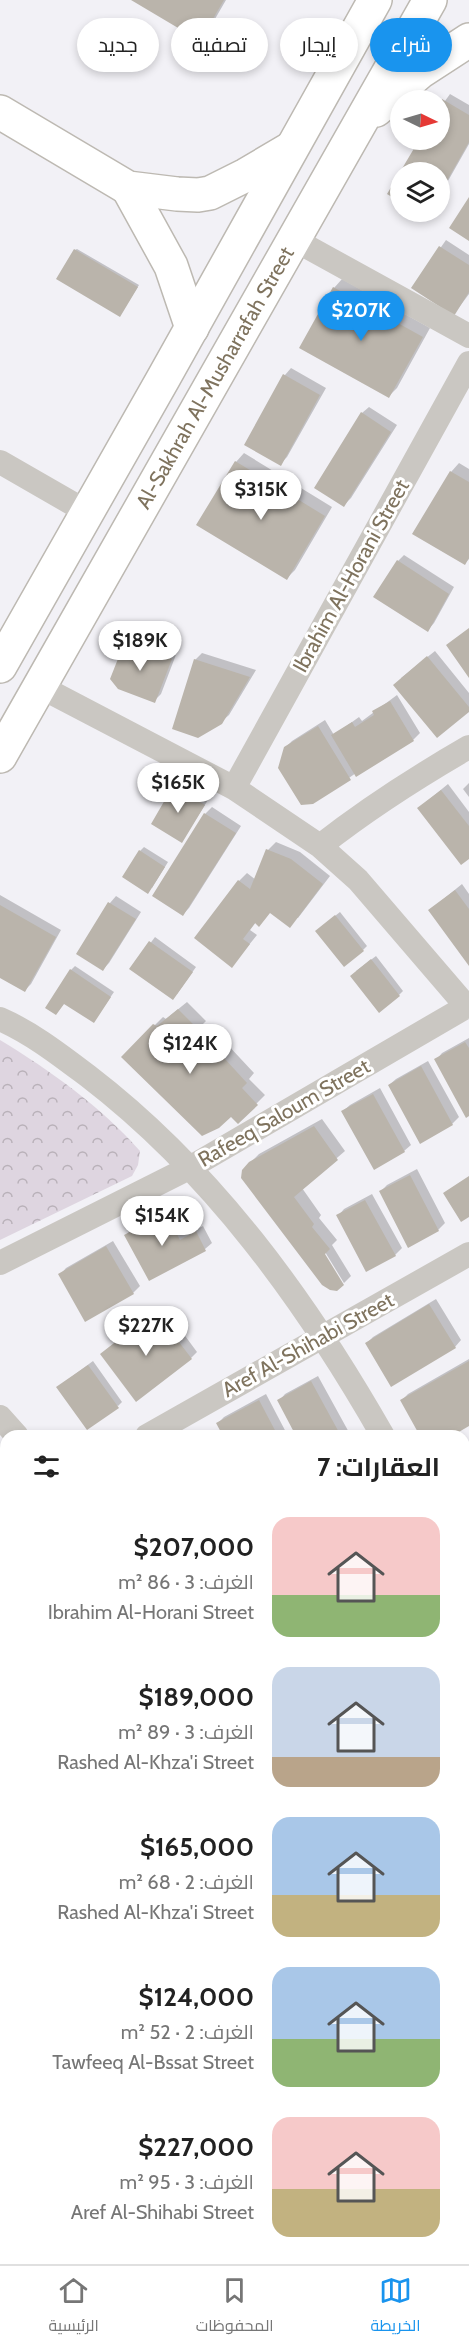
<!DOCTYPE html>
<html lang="ar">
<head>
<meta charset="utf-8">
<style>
  :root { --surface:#fff; --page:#f2f2f2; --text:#222; --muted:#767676; --line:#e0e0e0; --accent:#1994ee }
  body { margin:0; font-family:Cabin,Cairo,sans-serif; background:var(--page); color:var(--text); direction:rtl; height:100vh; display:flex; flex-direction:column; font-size:22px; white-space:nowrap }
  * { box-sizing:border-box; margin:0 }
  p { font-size:20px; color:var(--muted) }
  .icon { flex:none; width:33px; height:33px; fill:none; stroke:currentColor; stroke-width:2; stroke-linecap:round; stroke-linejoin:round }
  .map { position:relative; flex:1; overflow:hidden; direction:ltr }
  .side { position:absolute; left:0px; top:1430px; width:470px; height:836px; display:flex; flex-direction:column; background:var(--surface); border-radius:18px 18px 0 0; box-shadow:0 3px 9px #0003; direction:rtl }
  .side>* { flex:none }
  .top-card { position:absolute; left:18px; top:18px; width:434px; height:54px; direction:rtl; display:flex; gap:12px }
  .needle { width:39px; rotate:95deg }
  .buttons { position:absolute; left:390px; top:90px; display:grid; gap:12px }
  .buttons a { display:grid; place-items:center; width:60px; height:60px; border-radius:50%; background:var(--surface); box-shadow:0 3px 9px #0003; font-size:30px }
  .price { position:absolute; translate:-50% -51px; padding:0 14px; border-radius:21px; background:#fff; color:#222; font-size:20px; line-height:39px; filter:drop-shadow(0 2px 3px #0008) }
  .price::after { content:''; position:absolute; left:50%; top:36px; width:18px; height:14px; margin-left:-9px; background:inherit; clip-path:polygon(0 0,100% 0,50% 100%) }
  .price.active { background:var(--accent); color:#fff }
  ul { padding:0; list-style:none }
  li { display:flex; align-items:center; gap:18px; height:150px; padding:0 30px }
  li span { display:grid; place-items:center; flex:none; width:168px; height:120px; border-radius:18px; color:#555 }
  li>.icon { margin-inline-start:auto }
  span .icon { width:72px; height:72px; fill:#fffc; stroke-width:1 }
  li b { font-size:26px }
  h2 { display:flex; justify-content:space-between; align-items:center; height:72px; padding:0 30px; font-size:26px }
  .pill { padding:0 21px; border-radius:27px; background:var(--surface); box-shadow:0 3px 9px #0003; font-size:21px; line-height:54px }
  .pill.active { background:var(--accent); color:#fff }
  .menu { display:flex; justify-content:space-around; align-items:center; height:84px; border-top:2px solid var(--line); background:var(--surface); font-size:16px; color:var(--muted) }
  .menu a { display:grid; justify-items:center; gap:3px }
  .menu .active { color:var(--accent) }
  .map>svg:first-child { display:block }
</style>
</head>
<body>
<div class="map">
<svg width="469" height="2264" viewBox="0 0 469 2264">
  <defs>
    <pattern id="park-crowns" width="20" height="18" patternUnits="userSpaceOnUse" patternTransform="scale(1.5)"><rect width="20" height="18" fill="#ded5e0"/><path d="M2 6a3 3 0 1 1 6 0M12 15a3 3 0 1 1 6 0" fill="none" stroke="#b9b1b9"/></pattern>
  </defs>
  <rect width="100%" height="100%" fill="#f2f1f6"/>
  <path fill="url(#park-crowns)" d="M0,1040C51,1071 100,1106 140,1151L138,1165L132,1176L0,1240Z"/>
  <path fill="#0003" d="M134,0H226L208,31L199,39Z
    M450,94L469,105V144L440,195V172H402L421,140H440V108Z
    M446,240L469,255V294L454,314L413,287Z
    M77,249L139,285L120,315L75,250Z
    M342,279L430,328L397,388L389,396L301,348L334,288Z
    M291,368L326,388L287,457L280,464L285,375Z
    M369,407L397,425L351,498L344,505L362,413Z
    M244,453L332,507L295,570L287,578L198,524L236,462Z
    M459,463L469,469V559L465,563L451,472Z
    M404,555L454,587L434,623L428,630L398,561Z
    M133,635L177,652L161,694L154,701L126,642Z
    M435,651L469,693V710L401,678Z
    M202,653L256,670L229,715L221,722L195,660Z
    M397,695L420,733L413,740L356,773L313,803L285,748L292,741L325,720L334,735L359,717L362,721Z
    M179,783L208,800L182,841L174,787Z
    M469,783V797L463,789Z
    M448,784L469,812V857L426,802Z
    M212,807L241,826L189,908L183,914L154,896L205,814Z
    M276,842L300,852L330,876L298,918L271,911L256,922L250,930L257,935L232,966L239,881L247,873L256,880L268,850Z
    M144,847L168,862L152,888L140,851Z
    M462,884L469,894V964L430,910Z
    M0,895L61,930L31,984L25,990L0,976Z
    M116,896L141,912L109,963L103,969L78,953L110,903Z
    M340,912L367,946L363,950L321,927Z
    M155,937L196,967L177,994L131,969Z
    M376,956L403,991L399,995L356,971Z
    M75,966L114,992L94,1021L65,1002L56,1014L71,970Z
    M187,1002L206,1021L198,1029L197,1035L203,1037L212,1028L254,1073L249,1079L265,1095L238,1122L231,1115L123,1057L163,1017L166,1019Z
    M469,1038V1114L436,1060L442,1053Z
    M428,1061L459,1117L452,1124L389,1085L396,1079Z
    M380,1088L411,1145L404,1151L343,1111L350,1105Z
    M322,1119L345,1151L302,1188L321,1215L319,1218L337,1240L332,1245L351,1276L344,1283L322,1247L319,1248L341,1283H343L336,1290L243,1170L259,1154Z
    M417,1169L445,1223L438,1230L381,1191L387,1185Z
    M372,1194L402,1248L395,1255L338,1216L344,1209Z
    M173,1207L187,1234L203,1226L212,1243L205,1249L126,1235L132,1229Z
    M113,1241L140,1286L133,1293L60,1275L66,1268Z
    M436,1299L461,1340L455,1347L366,1344L373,1337Z
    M163,1306L197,1352L191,1358L102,1354Z
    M469,1359V1424L402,1400L408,1394Z
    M93,1361L122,1402L118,1406L63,1383Z
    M318,1376L351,1436H298L279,1401L285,1394Z
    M266,1394L288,1436H225L218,1423L224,1417Z
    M200,1431L203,1436H192Z
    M6,1557V1572L0,1563Z
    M469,1831V1876L464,1877V1834Z
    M464,1891H469V1935L464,1936Z
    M469,1955V1993L464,1994V1956Z
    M0,1956L6,1966V2011L0,2015Z
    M464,2013L469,2014V2058L464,2056Z
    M464,2064L469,2066V2110L464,2108Z
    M3,2099L6,2105V2179L0,2183V2101Z
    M0,2259L11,2264H0Z
    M251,2259H276L289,2264H249Z
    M360,2259H412L415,2260L414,2264H361Z"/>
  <path fill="#bab4ab" d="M131,0H224L200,41Z
    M442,99L469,115V142L440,193V172H400V202L387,194L419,140H440V105Z
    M469,197V241L449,228Z
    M439,246L469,265V292L454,316L411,288Z
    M74,249L138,287L120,317L56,279Z
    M333,287L423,337L389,398L299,348Z
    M283,374L320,395L281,466L244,445Z
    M361,412L391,432L344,507L314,488Z
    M235,461L325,516L287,580L196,525Z
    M450,471L469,482V558L465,565L412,534Z
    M397,560L449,594L428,632L373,597Z
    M469,628V678L446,645Z
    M125,641L172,659L155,703L118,689L110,679Z
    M427,656L469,707V712L437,738L393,685Z
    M194,659L250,677L222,724L198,738L172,729Z
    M390,701L414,741L356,777L331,735L352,722L355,727L374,715L372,711Z
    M318,726L351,780L313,804L301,805L278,768L284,747Z
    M173,786L205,805L182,843L151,824Z
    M441,790L469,826V859L461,865L417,808Z
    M204,813L236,833L183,916L152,896Z
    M266,849L291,859L323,884L290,928L270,913L259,927L255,923L243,939L250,944L232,968L194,938L238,880L250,889Z
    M139,850L165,867L148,894L122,877Z
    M455,890L469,909V966L428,910Z
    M108,902L136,919L103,971L76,954Z
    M0,905L56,937L25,992L0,978Z
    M335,915L364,951L344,967L315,931Z
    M149,941L193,972L173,1000L129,969Z
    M371,959L400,996L379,1013L350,976Z
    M70,969L111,997L94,1023L64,1004L56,1015L45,1008Z
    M178,1009L199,1030L190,1038L189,1043L194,1044L203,1035L247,1083L242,1088L258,1105L238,1124L231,1117L219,1128L202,1136L121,1057L153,1024L157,1026Z
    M465,1042L469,1048V1116L466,1118L434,1059Z
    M421,1066L453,1125L420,1144L388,1085Z
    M373,1094L405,1152L374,1170L341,1111Z
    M314,1126L338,1160L294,1197L314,1224L312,1227L330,1249L325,1254L344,1285L337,1291L330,1290L322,1285L241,1178L242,1170L249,1162Z
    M410,1175L439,1231L408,1248L379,1191Z
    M469,1176V1217L461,1222L443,1193Z
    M365,1200L396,1256L366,1272L336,1215Z
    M166,1213L180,1240L196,1231L206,1251L149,1281L124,1235Z
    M106,1246L134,1294L85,1322L58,1274Z
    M429,1304L456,1348L391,1387L365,1343Z
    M155,1311L192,1359L136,1402L100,1354Z
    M469,1361V1426L452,1436H420L400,1400Z
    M88,1365L119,1408L87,1430L56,1387Z
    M311,1381L341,1436H296L277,1400Z
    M259,1400L278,1436H223L216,1423Z
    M6,1665V1711L0,1715V1669Z
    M469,1834V1877L464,1878V1836Z
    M6,1859V1926L0,1929V1863Z
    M469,1895V1937H464V1896Z
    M469,1959V1995L464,1996V1960Z
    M0,1973L6,1983V2013L0,2016Z
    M464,2020L469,2021V2060L464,2058Z
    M464,2073L469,2075V2112L464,2110Z
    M0,2112L6,2122V2181L0,2184Z
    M358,2259H391L403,2264H360Z"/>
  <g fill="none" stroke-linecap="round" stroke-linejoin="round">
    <defs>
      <g id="secondary">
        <path d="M376,110L420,72L469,40"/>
        <path d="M0,112L128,188L177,194L198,195L210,193L246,175L290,149"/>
        <path d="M128,188L171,266L192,328"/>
        <path d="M0,666L163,379L375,0"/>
        <path id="s1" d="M0,756L430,0"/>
        <path d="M464,1549L469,1546"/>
        <path d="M0,1816L6,1813"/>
      </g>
    </defs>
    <use href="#secondary" stroke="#bdb9b2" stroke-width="36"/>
    <path stroke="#cac7c2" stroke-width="24" d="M293,239L469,336
      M0,462L87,512
      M39,686L234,788L320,846L358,880L467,1007
      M234,788L469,363
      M320,846C367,809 417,777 469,747
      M0,1019C32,1033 60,1055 88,1076C212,1171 306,1301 383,1436
      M0,1263L191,1167L469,1005
      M0,1417L17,1436
      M147,1436L469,1254
      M0,1517L6,1514
      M464,1794L469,1791
      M0,2065L6,2061
      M464,2148L469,2150
      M0,2222L6,2227
      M464,2240L469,2225
      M73,2259L84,2264
      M210,2264L213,2259
      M454,2264L456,2259"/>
    <use href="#secondary" stroke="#fff" stroke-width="33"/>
  </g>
  <g text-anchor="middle" stroke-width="6" stroke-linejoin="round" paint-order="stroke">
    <g font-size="21" fill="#7f735e" stroke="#fff">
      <text dy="7" stroke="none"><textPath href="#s1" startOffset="435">Al-Sakhrah Al-Musharrafah Street</textPath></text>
      <text transform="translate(351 576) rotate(-61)" y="7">Ibrahim Al-Horani Street</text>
      <text transform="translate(284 1113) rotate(-30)" y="7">Rafeeq Saloum Street</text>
      <text transform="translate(308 1345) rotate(-29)" y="7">Aref Al-Shihabi Street</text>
    </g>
  </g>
</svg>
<div class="buttons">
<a><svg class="needle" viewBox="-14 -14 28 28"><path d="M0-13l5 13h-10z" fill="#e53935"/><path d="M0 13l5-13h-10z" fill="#767676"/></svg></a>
<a><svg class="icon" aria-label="layers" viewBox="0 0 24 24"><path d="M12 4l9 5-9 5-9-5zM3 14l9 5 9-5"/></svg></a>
</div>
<b class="price active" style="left:361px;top:342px">$207K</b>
<b class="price" style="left:261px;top:521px">$315K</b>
<b class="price" style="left:140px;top:672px">$189K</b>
<b class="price" style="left:178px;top:814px">$165K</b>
<b class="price" style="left:190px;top:1075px">$124K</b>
<b class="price" style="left:162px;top:1247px">$154K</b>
<b class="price" style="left:146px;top:1357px">$227K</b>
<div class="top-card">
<a class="pill active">شراء</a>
<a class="pill">إيجار</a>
<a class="pill">تصفية</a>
<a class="pill">جديد</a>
</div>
<section class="side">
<h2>العقارات: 7<svg class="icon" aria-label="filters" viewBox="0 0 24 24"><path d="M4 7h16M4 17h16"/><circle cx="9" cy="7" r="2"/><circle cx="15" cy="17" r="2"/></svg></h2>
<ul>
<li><span style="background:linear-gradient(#f6c9c9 65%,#8fb573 0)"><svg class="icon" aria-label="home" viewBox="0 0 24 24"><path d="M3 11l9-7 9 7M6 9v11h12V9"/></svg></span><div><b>$207,000</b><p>الغرف: 3 · 86 m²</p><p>Ibrahim Al-Horani Street</p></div></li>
<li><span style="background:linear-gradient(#c9d6e8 75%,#b9a48a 0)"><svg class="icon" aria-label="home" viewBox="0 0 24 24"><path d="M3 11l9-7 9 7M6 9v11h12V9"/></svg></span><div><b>$189,000</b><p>الغرف: 3 · 89 m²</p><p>Rashed Al-Khza'i Street</p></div></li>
<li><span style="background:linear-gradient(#a9c7e8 65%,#c2b280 0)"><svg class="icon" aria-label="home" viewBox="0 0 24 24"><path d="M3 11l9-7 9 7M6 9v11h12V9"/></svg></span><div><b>$165,000</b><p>الغرف: 2 · 68 m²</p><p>Rashed Al-Khza'i Street</p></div></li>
<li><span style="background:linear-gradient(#a9c7e8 60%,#8fb573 0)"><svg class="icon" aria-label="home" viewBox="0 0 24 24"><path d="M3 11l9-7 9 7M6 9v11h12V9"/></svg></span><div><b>$124,000</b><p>الغرف: 2 · 52 m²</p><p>Tawfeeq Al-Bssat Street</p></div></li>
<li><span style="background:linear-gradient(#f6c9c9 60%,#c2b280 0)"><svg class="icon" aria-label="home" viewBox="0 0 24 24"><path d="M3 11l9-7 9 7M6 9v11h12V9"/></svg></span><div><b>$227,000</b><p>الغرف: 3 · 95 m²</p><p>Aref Al-Shihabi Street</p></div></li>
</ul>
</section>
</div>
<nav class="menu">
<a class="active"><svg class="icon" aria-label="map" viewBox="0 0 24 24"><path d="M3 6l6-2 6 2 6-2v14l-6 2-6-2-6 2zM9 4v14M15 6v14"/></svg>الخريطة</a>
<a><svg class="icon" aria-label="saved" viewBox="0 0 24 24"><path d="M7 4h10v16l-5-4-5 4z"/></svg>المحفوظات</a>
<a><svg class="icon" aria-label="home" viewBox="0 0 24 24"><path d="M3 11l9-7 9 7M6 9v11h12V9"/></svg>الرئيسية</a>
</nav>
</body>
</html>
